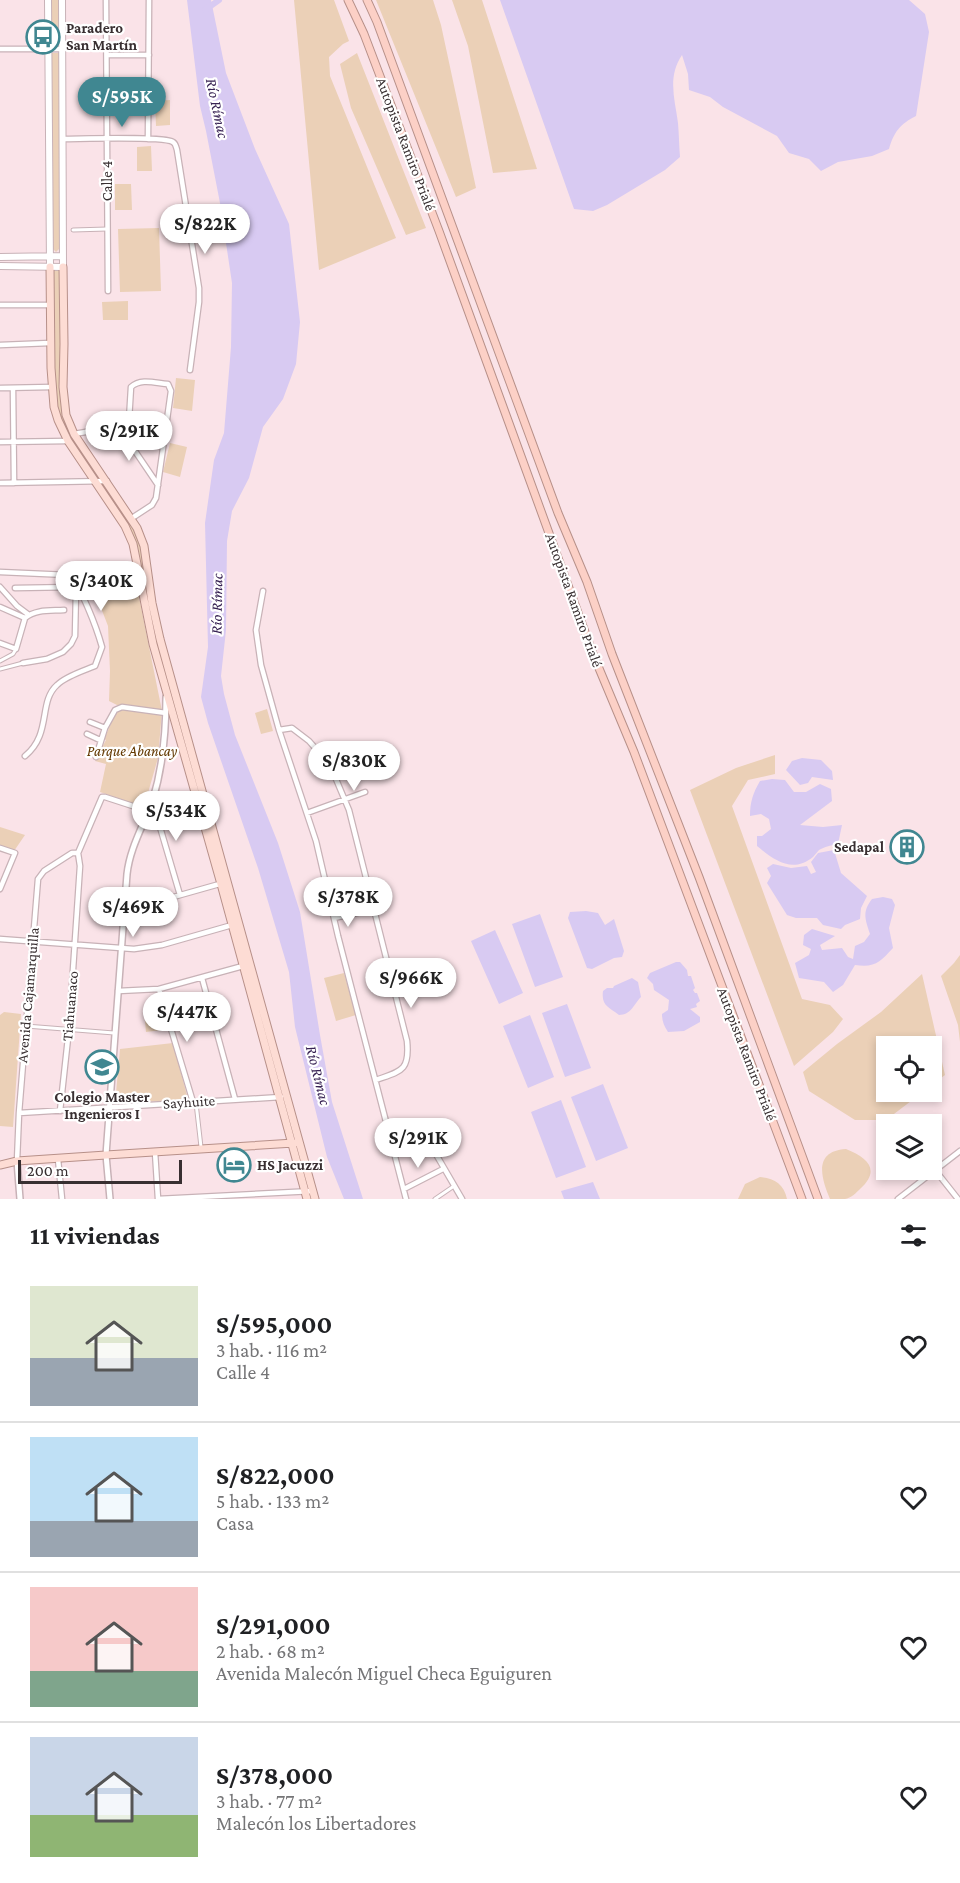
<!DOCTYPE html>
<html lang="es">
<head>
<meta charset="utf-8">
<style>
  :root { --surface:#fff; --page:#f6f6f6; --text:#202124; --muted:#757577; --line:#e0e0e0; --accent:#408791 }
  body { margin:0; font-family:"Crimson Pro",serif; background:var(--page); color:var(--text); height:100vh; display:flex; flex-direction:column; font-size:22px; white-space:nowrap }
  * { box-sizing:border-box; margin:0 }
  p { font-size:20px; color:var(--muted) }
  .icon { flex:none; width:33px; height:33px; fill:none; stroke:currentColor; stroke-width:2; stroke-linecap:round; stroke-linejoin:round }
  .map { position:relative; height:1199px; overflow:hidden }
  .panel { display:flex; flex-direction:column; background:var(--surface); flex:1 }
  .panel>* { flex:none }
  .buttons { position:absolute; left:876px; top:1036px; display:grid; gap:12px }
  .buttons a { display:grid; place-items:center; width:66px; height:66px; border-radius:0px; background:var(--surface); box-shadow:0 3px 9px #0003; font-size:30px }
  .scale { position:absolute; left:18px; bottom:15px; width:164px; box-sizing:border-box; padding-left:6px; border:3px solid #382f31; border-top:0; font-size:16px; line-height:21px; white-space:nowrap; color:#382f31; -webkit-text-stroke:4px #fff; paint-order:stroke }
  .price { position:absolute; translate:-50% -51px; padding:0 14px; border-radius:21px; background:#fff; color:#222; font-size:20px; line-height:39px; filter:drop-shadow(0 2px 3px #0008) }
  .price::after { content:''; position:absolute; left:50%; top:36px; width:18px; height:14px; margin-left:-9px; background:inherit; clip-path:polygon(0 0,100% 0,50% 100%) }
  .price.current { background:var(--accent); color:#fff }
  ul { padding:0; list-style:none }
  li { display:flex; align-items:center; gap:18px; height:150px; padding:0 30px }
  li+li { border-top:2px solid var(--line) }
  li span { display:grid; place-items:center; flex:none; width:168px; height:120px; border-radius:0px; color:#555 }
  li>.icon { margin-inline-start:auto }
  span .icon { width:72px; height:72px; fill:#fffc; stroke-width:1 }
  li b { font-size:26px }
  h2 { display:flex; justify-content:space-between; align-items:center; height:72px; padding:0 30px; font-size:26px }
  .map>svg:first-child { display:block }
</style>
</head>
<body>
<div class="map">
<svg width="960" height="1199" viewBox="0 0 960 1199">
  <rect width="100%" height="100%" fill="#fae3e8"/>
  <path fill="#ebd0b7" d="M50,0H59V45H51Z
    M294,0H334L349,41L343,44L329,57L330,76L396,238L319,270Z
    M376,0H433L441,25L476,188L456,197Z
    M452,0H482L537,169L493,173L468,46Z
    M51,53H59L61,247L56,252L52,248Z
    M357,53L426,228L406,235L351,108L340,64Z
    M170,100V125L156,126L155,101Z
    M151,146L152,171H137V147Z
    M115,184H131L132,210H115Z
    M159,228L161,291L120,292L118,229Z
    M55,269L60,270L61,404L65,419L100,475L96,478L73,445L58,412L54,392L52,271Z
    M128,301V320H103L102,302Z
    M176,378L195,380L192,411L173,408Z
    M170,443L187,447L180,477L163,472Z
    M109,487L130,519L140,540L162,655L160,660L138,556L104,489Z
    M84,564L138,592L162,711L158,758L144,807L100,792L106,764L95,761L106,740L104,739L119,706L109,701L110,671L108,626Z
    M267,709L273,731L261,734L255,713Z
    M775,755V774L748,780L732,806L802,999L830,1005L843,1019L833,1032L794,1066L690,790L736,768Z
    M0,827L25,835L14,851L0,847Z
    M960,955V1042L958,1025L941,976L954,963Z
    M344,973L356,1015L336,1021L324,978Z
    M922,974L945,1075L932,1085V1047H886V1092H923L886,1120H855L809,1091L803,1072L837,1044L881,1012Z
    M160,1008L162,1030L146,1032L144,1010Z
    M4,1012L21,1014L13,1127L0,1126V1015Z
    M173,1043L188,1099L115,1104L120,1049Z
    M846,1149C868,1158 881,1170 860,1189C856,1193 851,1198 845,1199C840,1199 835,1199 830,1199C821,1178 813,1151 846,1149Z
    M760,1177C774,1178 784,1184 787,1199H738L745,1184Z"/>
  <path fill="#d8caf2" d="M187,0H211L226,73L255,149L289,224L300,322L296,364L283,399L263,427L249,478L232,511L227,541L226,630L221,676L224,694L235,735L278,843L300,912L320,1035L332,1102L363,1199H344L327,1157L295,1027L289,972L258,868L208,723L201,697L208,647L205,523L214,460L224,433L231,347L232,283L220,203L206,131L200,106Z
    M500,0H909L925,14L929,32L916,116C900,124 894,132 889,149L872,156L838,162L821,171L809,159L789,153L777,136L723,107L710,97L689,90L688,74L682,55C667,77 675,100 678,123C679,134 679,146 680,157L665,170L607,205L593,211L574,209Z
    M802,758L821,760L832,771L833,780L812,777L808,783L800,785L786,770L792,761Z
    M772,779L785,780L794,792H806L820,784L831,789L832,801L800,825L823,827L842,825L838,844C832,845 824,847 819,850C817,852 815,855 813,857C792,874 774,860 757,846V836H762L771,829L769,819L761,814L750,816C750,802 753,793 760,781Z
    M834,850L841,873L867,896L861,908L860,919L845,925L841,929L823,925L817,918H796L787,915L767,883L771,876L767,868L773,864L791,868L807,866L811,874L816,872L811,862L818,853Z
    M883,897L892,899L895,905L889,928L893,948C880,962 875,968 855,965L843,985L833,992L824,982L799,978L795,963L809,955L811,949L803,945L804,935L812,929L835,936L820,945L822,950L842,948L848,957L853,959L855,946L864,942L870,934C865,919 862,912 872,899Z
    M586,911L598,913L605,925L614,919L624,951L622,957L614,958L592,969L587,968L568,918L570,912Z
    M540,914L563,977L535,987L512,924Z
    M495,930L523,993L499,1004L471,941Z
    M676,962H680L687,970L688,976H691L695,988L693,990L695,993H697L700,1001L696,1004L697,1007L690,1009L700,1017V1022L684,1031L668,1032C664,1026 662,1021 662,1014L668,1010L669,1000L654,990L653,984L647,978L650,973Z
    M632,978L638,982L641,997C634,1004 631,1015 619,1015C609,1007 601,1006 603,991L607,988H613L614,986Z
    M567,1004L591,1068L565,1077L542,1013Z
    M530,1015L554,1077L528,1088L503,1026Z
    M603,1084L628,1148L596,1161L571,1097Z
    M561,1100L586,1167L556,1178L531,1112Z
    M593,1182L600,1199H564L561,1191Z"/>
  <g fill="none" stroke-linecap="round" stroke-linejoin="round">
    <path stroke="#d8caf2" stroke-width="6" d="M205,10L219,0"/>
    <defs>
      <path id="pedestrian" d="M73,230L107,229
        M0,661L13,654L16,649
        M0,669L23,663
        M26,1026L114,1033
        M196,1103L201,1147
        M435,1199L454,1186"/>
      <path id="minor" d="M106,0L108,291
        M0,49H63
        M107,55H149
        M63,139C81,139 163,136 173,142C176,144 176,147 177,150L199,288V302L190,370
        M148,139L149,0
        M0,305H50
        M0,345L50,343
        M0,388L52,387
        M13,388L14,483
        M118,426L158,485
        M74,434L126,425L129,420L131,387C141,378 155,383 168,384L171,391L156,498L152,505L132,518
        M0,442L68,441
        M0,483L107,481
        M0,572L68,575C81,585 97,629 102,647L95,666C83,671 66,676 57,685C38,702 52,734 25,756
        M0,587L17,606L29,615
        M15,588L76,587
        M263,591L256,630L261,665L279,730L316,841L338,936L406,1199
        M0,607L25,618
        M0,643L16,649L25,618C36,609 51,611 64,610
        M23,663L47,659L63,652L71,644L75,636L76,590
        M90,722L105,728
        M279,730L292,728L309,741L324,758L333,772L349,810L407,1041C410,1071 401,1071 376,1080
        M87,734L100,740
        M96,757L105,728L115,710L122,707L166,713
        M152,800L180,895
        M307,813L365,792
        M0,848L15,853L0,889
        M125,907H138L223,883
        M334,918L374,909
        M0,939L134,949L162,945L232,925
        M202,978L235,1099
        M159,989L193,1102
        M118,991L159,989L243,966
        M60,1111L69,1029L80,866L78,853L102,797H105L148,811
        M19,1113L281,1097
        M388,1129L419,1125L462,1199
        M155,1152L158,1199L313,1191
        M58,1159L62,1199
        M17,1161L19,1113L38,879L44,871L72,853H78
        M935,1170L958,1199
        M404,1189L443,1169
        M898,1199L960,1151"/>
      <path id="tertiary" d="M17,1161L20,1199
        M110,1199L106,1155L127,874C130,847 144,825 153,799C163,766 166,732 166,697"/>
      <path id="secondary" d="M48,0L50,267
        M0,257L63,256
        M0,266L63,267L62,0"/>
      <path id="primary" d="M50,267L51,368L54,407L58,420L68,441L125,526L133,544L153,644L221,884L307,1199
        M63,267L64,344L63,387L66,415L74,434L137,528L144,546L152,603L160,639L315,1199
        M0,1165L17,1161L106,1155L294,1143"/>
      <path id="trunk" d="M348,0L364,34L439,231L593,654L634,752L802,1199
        M367,0L377,22L558,513L587,582L612,654L699,877L818,1199"/>
    </defs>
    <use href="#pedestrian" stroke="#c8b2b7" stroke-width="5"/>
    <use href="#minor" stroke="#c8b2b7" stroke-width="7"/>
    <use href="#tertiary" stroke="#c8b2b7" stroke-width="8"/>
    <use href="#secondary" stroke="#c8b2b7" stroke-width="8"/>
    <use href="#primary" stroke="#b79089" stroke-width="9"/>
    <use href="#trunk" stroke="#b79089" stroke-width="9"/>
    <use href="#pedestrian" stroke="#fff" stroke-width="3"/>
    <use href="#minor" stroke="#fff" stroke-width="4.5"/>
    <use href="#tertiary" stroke="#fff" stroke-width="5"/>
    <use href="#secondary" stroke="#fff" stroke-width="6"/>
    <use href="#primary" stroke="#fddcd4" stroke-width="7"/>
    <use href="#trunk" stroke="#fcd0c6" stroke-width="7"/>
  </g>
  <defs>
    <symbol id="bus-ring" viewBox="-11 -11 22 22"><circle r="9.5" fill="#fff" stroke="#408791" stroke-width="1.5"/><path d="M-5-6H5V4H4V6H2V4H-2V6H-4V4H-5ZM-3.5-4V0h7V-4ZM-3.5 1.2v1.5H-2V1.2ZM2 1.2v1.5H3.5V1.2Z" fill="#408791"/></symbol>
    <symbol id="building-ring" viewBox="-11 -11 22 22"><circle r="9.5" fill="#fff" stroke="#408791" stroke-width="1.5"/><path d="M-4-6H4V6H1V3H-1V6H-4ZM-2.5-4.3h1.7v1.8h-1.7ZM.8-4.3h1.7v1.8H.8ZM-2.5-1h1.7V.8h-1.7ZM.8-1h1.7V.8H.8Z" fill="#408791"/></symbol>
    <symbol id="school-ring" viewBox="-11 -11 22 22"><circle r="9.5" fill="#fff" stroke="#408791" stroke-width="1.5"/><path d="M0-5L7-2L0 1L-7-2ZM-4 1L0 2.5L4 1V4Q0 6-4 4Z" fill="#408791"/></symbol>
    <symbol id="hotel-ring" viewBox="-11 -11 22 22"><circle r="9.5" fill="#fff" stroke="#408791" stroke-width="1.5"/><path d="M-6-4.5h1.5V1H6V5H4.5V3h-9V5H-6ZM-4 0a1.8 1.8 0 1 1 3.6 0ZM.5 0V-2.5h3Q6-2.5 6 0Z" fill="#408791"/></symbol>
  </defs>
  <g fill-rule="evenodd">
    <use href="#bus-ring" x="24" y="18" width="38" height="38"/>
    <use href="#building-ring" x="888" y="828" width="38" height="38"/>
    <use href="#school-ring" x="83" y="1048" width="38" height="38"/>
    <use href="#hotel-ring" x="215" y="1146" width="38" height="38"/>
  </g>
  <g text-anchor="middle" stroke-width="4.5" stroke-linejoin="round" paint-order="stroke">
    <g font-size="15" font-weight="bold" fill="#382f31" stroke="#fff" text-anchor="start">
      <text x="66" y="33">Paradero<tspan x="66" dy="17">San Martín</tspan></text>
      <text x="884" y="852" text-anchor="end">Sedapal</text>
      <text x="102" y="1102" text-anchor="middle">Colegio Master<tspan x="102" dy="17">Ingenieros I</tspan></text>
      <text x="257" y="1170">HS Jacuzzi</text>
    </g>
    <g font-size="15" fill="#382f31" stroke="#fff">
      <text transform="translate(406 144) rotate(69)" y="5">Autopista Ramiro Prialé</text>
      <text transform="translate(107 181) rotate(-90)" y="5">Calle 4</text>
      <text transform="translate(574 600) rotate(70)" y="5">Autopista Ramiro Prialé</text>
      <text transform="translate(28 995) rotate(-85)" y="5">Avenida Cajamarquilla</text>
      <text transform="translate(70 1006) rotate(-85)" y="5">Tiahuanaco</text>
      <text transform="translate(747 1054) rotate(69)" y="5">Autopista Ramiro Prialé</text>
      <text transform="translate(189 1102) rotate(-4)" y="5">Sayhuite</text>
    </g>
    <g font-size="15" font-style="italic" fill="#623800" stroke="#fff">
      <text x="132" y="756">Parque Abancay</text>
    </g>
    <g font-size="16" font-style="italic" fill="#382354" stroke="#fff">
      <text transform="translate(218 108) rotate(78)" y="6">Río Rímac</text>
      <text transform="translate(216 604) rotate(-89)" y="6">Río Rímac</text>
      <text transform="translate(319 1075) rotate(76)" y="6">Río Rímac</text>
    </g>
  </g>
</svg>
<div class="buttons">
<a><svg class="icon" aria-label="locate" viewBox="0 0 24 24"><circle cx="12" cy="12" r="6"/><path d="M12 2v4M12 18v4M2 12h4M18 12h4"/></svg></a>
<a><svg class="icon" aria-label="layers" viewBox="0 0 24 24"><path d="M12 4l9 5-9 5-9-5zM3 14l9 5 9-5"/></svg></a>
</div>
<div class="scale">200 m</div>
<b class="price current" style="left:122px;top:128px">S/595K</b>
<b class="price" style="left:205px;top:255px">S/822K</b>
<b class="price" style="left:129px;top:462px">S/291K</b>
<b class="price" style="left:101px;top:612px">S/340K</b>
<b class="price" style="left:354px;top:792px">S/830K</b>
<b class="price" style="left:176px;top:842px">S/534K</b>
<b class="price" style="left:348px;top:928px">S/378K</b>
<b class="price" style="left:133px;top:938px">S/469K</b>
<b class="price" style="left:411px;top:1009px">S/966K</b>
<b class="price" style="left:187px;top:1043px">S/447K</b>
<b class="price" style="left:418px;top:1169px">S/291K</b>
</div>
<section class="panel">
<h2>11 viviendas<svg class="icon" aria-label="filters" viewBox="0 0 24 24"><path d="M4 7h16M4 17h16"/><circle cx="9" cy="7" r="2"/><circle cx="15" cy="17" r="2"/></svg></h2>
<ul>
<li><span style="background:linear-gradient(#dfe7d0 60%,#9aa5b1 0)"><svg class="icon" aria-label="home" viewBox="0 0 24 24"><path d="M3 11l9-7 9 7M6 9v11h12V9"/></svg></span><div><b>S/595,000</b><p>3 hab. · 116 m²</p><p>Calle 4</p></div><svg class="icon" aria-label="heart" viewBox="0 0 24 24"><path d="M12 20l-8-8c-3-5 5-10 8-4 3-6 11-1 8 4z"/></svg></li>
<li><span style="background:linear-gradient(#bfe0f5 70%,#9aa5b1 0)"><svg class="icon" aria-label="home" viewBox="0 0 24 24"><path d="M3 11l9-7 9 7M6 9v11h12V9"/></svg></span><div><b>S/822,000</b><p>5 hab. · 133 m²</p><p>Casa</p></div><svg class="icon" aria-label="heart" viewBox="0 0 24 24"><path d="M12 20l-8-8c-3-5 5-10 8-4 3-6 11-1 8 4z"/></svg></li>
<li><span style="background:linear-gradient(#f6c9c9 70%,#7fa58c 0)"><svg class="icon" aria-label="home" viewBox="0 0 24 24"><path d="M3 11l9-7 9 7M6 9v11h12V9"/></svg></span><div><b>S/291,000</b><p>2 hab. · 68 m²</p><p>Avenida Malecón Miguel Checa Eguiguren</p></div><svg class="icon" aria-label="heart" viewBox="0 0 24 24"><path d="M12 20l-8-8c-3-5 5-10 8-4 3-6 11-1 8 4z"/></svg></li>
<li><span style="background:linear-gradient(#c9d6e8 65%,#8fb573 0)"><svg class="icon" aria-label="home" viewBox="0 0 24 24"><path d="M3 11l9-7 9 7M6 9v11h12V9"/></svg></span><div><b>S/378,000</b><p>3 hab. · 77 m²</p><p>Malecón los Libertadores</p></div><svg class="icon" aria-label="heart" viewBox="0 0 24 24"><path d="M12 20l-8-8c-3-5 5-10 8-4 3-6 11-1 8 4z"/></svg></li>
</ul>
</section>
</body>
</html>
